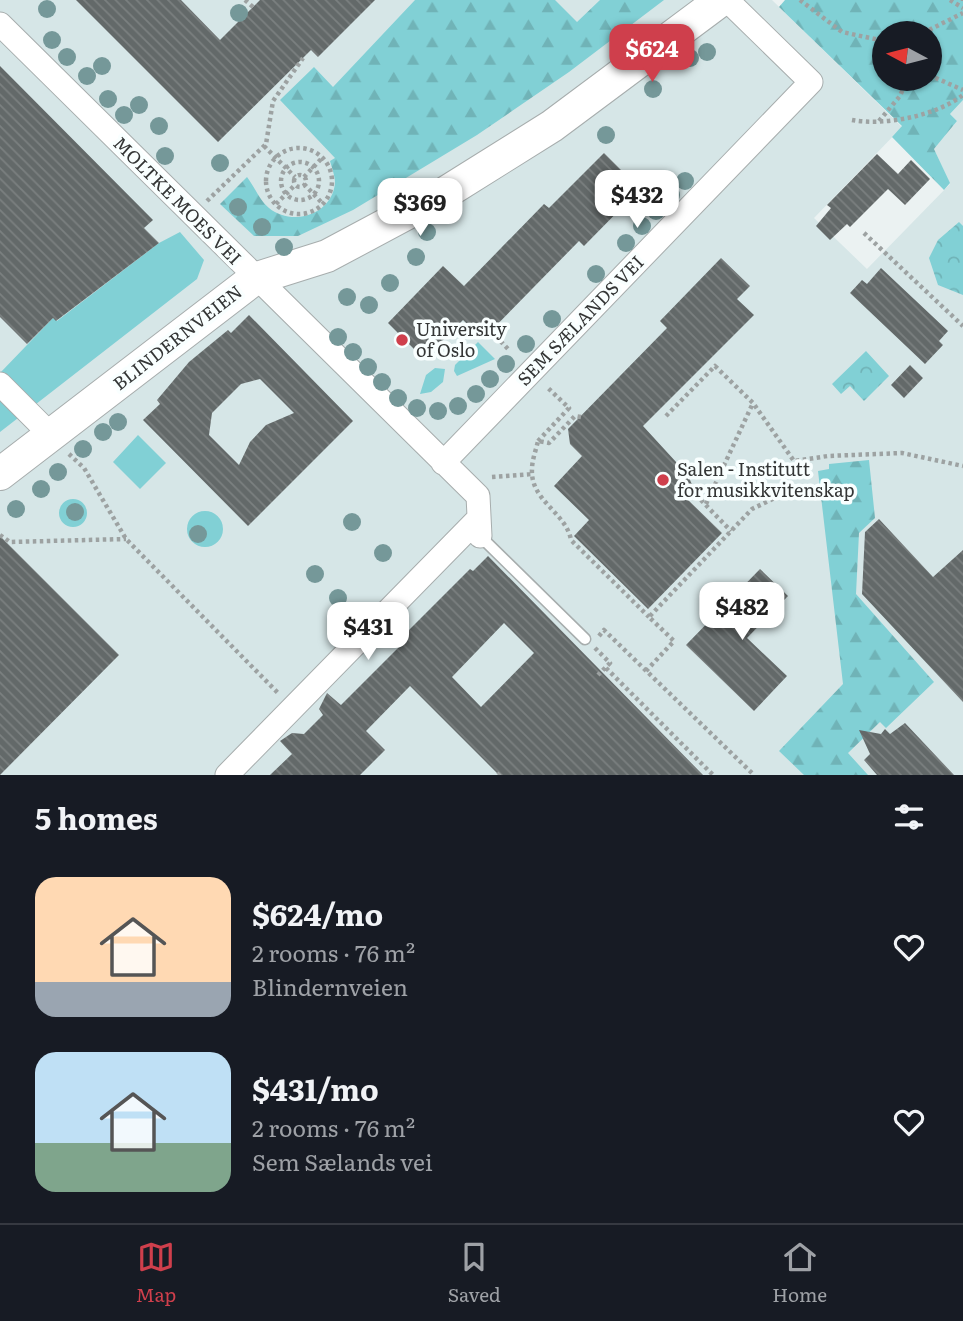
<!DOCTYPE html>
<html lang="en">
<head>
<meta charset="utf-8">
<style>
  :root { --surface:#171b24; --page:#20242c; --text:#f1f3f6; --muted:#9ea1a6; --line:#363941; --accent:#cf3f4c }
  body { margin:0; font-family:Literata,serif; background:var(--page); color:var(--text); height:100vh; display:flex; flex-direction:column; font-size:26px; white-space:nowrap }
  * { box-sizing:border-box; margin:0 }
  p { font-size:23px; color:var(--muted) }
  .icon { flex:none; width:38px; height:38px; fill:none; stroke:currentColor; stroke-width:2; stroke-linecap:round; stroke-linejoin:round }
  .map { position:relative; height:775px; overflow:hidden }
  .side { display:flex; flex-direction:column; background:var(--surface); flex:1 }
  .side>* { flex:none }
  .needle { width:46px; rotate:277deg }
  .controls { position:absolute; left:872px; top:21px; display:grid; gap:14px }
  .controls a { display:grid; place-items:center; width:70px; height:70px; border-radius:50%; background:var(--surface); box-shadow:0 2px 5px #0004; font-size:35px }
  .price { position:absolute; translate:-50% -60px; padding:0 16px; border-radius:14px; background:#fff; color:#222; font-size:23px; line-height:46px; filter:drop-shadow(0 2px 4px #0008) }
  .price::after { content:''; position:absolute; left:50%; top:42px; width:21px; height:16px; margin-left:-10px; background:inherit; clip-path:polygon(0 0,100% 0,50% 100%) }
  .price.active { background:var(--accent); color:#fff }
  ul { padding:0; list-style:none }
  li { display:flex; align-items:center; gap:21px; height:175px; padding:0 35px }
  li span { display:grid; place-items:center; flex:none; width:196px; height:140px; border-radius:21px; color:#555 }
  li>.icon { margin-inline-start:auto }
  span .icon { width:84px; height:84px; fill:#fffc; stroke-width:1 }
  li b { font-size:30px }
  h2 { display:flex; justify-content:space-between; align-items:center; height:84px; padding:0 35px; font-size:30px }
  .menu { display:flex; justify-content:space-around; align-items:center; height:98px; border-top:2px solid var(--line); background:var(--surface); font-size:19px; color:var(--muted) }
  .menu a { display:grid; justify-items:center; gap:4px }
  .menu .active { color:var(--accent) }
  .map>svg:first-child { display:block }
</style>
</head>
<body>
<div class="map">
<svg width="963" height="775" viewBox="0 0 963 775">
  <defs>
    <pattern id="forest-firs" width="22" height="20" patternUnits="userSpaceOnUse" patternTransform="scale(1.75)"><rect width="22" height="20" fill="#81d0d5"/><path d="M5 1l3.5 6h-7zM16 11l3.5 6h-7z" fill="#70b3b7"/></pattern>
    <pattern id="park-crowns" width="20" height="18" patternUnits="userSpaceOnUse" patternTransform="scale(1.75)"><rect width="20" height="18" fill="#81d0d5"/><path d="M2 6a3 3 0 1 1 6 0M12 15a3 3 0 1 1 6 0" fill="none" stroke="#70b3b7"/></pattern>
    <pattern id="building-back-hatch" width="6" height="6" patternUnits="userSpaceOnUse" patternTransform="scale(1.75)"><rect width="6" height="6" fill="#636969"/><path d="M-1 5l2 2M0 0l6 6M5-1l2 2" fill="none" stroke="#7b8080"/></pattern>
  </defs>
  <rect width="100%" height="100%" fill="#ebf2f2"/>
  <path fill="#d6e6e7" d="M0,0H772L902,127L814,218L867,269L950,184L934,149L957,121L950,114L963,100V775H0Z"/>
  <path fill="#81d0d5" d="M180,232L204,260L197,279L0,432V373L53,318L57,321L159,243Z
    M478,342L495,359L457,376L454,371L455,365Z
    M435,368L445,369L443,382L431,392L420,394L426,375Z
    M138,435L166,463L140,489L113,462Z
    M59 513a14 14 0 1 1 28 0a14 14 0 1 1-28 0Z
    M187 529a18 18 0 1 1 36 0a18 18 0 1 1-36 0Z"/>
  <path fill="url(#forest-firs)" fill-rule="evenodd" d="M415,0H555L577,22L600,0H664L569,72L477,135L353,210L298,236H254L220,204L247,177C254,186 260,201 269,208C292,227 332,215 335,183C335,176 332,168 330,161L335,158L280,100L314,67L333,87Z
    M785,0H963V100L950,114L957,121L934,149L950,183L944,190L892,137L902,126L779,7ZM929,33V79H884V33Z
    M869,460L875,518L859,533L856,594L934,682L886,728L880,722L848,753L868,775H804L779,751L843,684L818,471L829,469V464Z"/>
  <path fill="url(#park-crowns)" d="M959,222L963,226V295L938,285L929,258L938,240Z
    M866,351L889,376L864,401L850,386L841,394L832,384Z"/>
  <path fill="url(#building-back-hatch)" fill-rule="evenodd" d="M76,0H181L220,40L260,0H375L318,57L311,50L218,142Z
    M0,66L153,220L144,228L159,243L56,321L53,318L27,344L0,317Z
    M604,153L640,189L584,246L579,241L483,339L463,320L424,359L388,323L443,266L464,286L544,204L549,208Z
    M877,154L898,174L911,160L930,179L905,205L888,189L850,227L847,224L830,240L816,226L831,208L827,205Z
    M721,258L750,286L737,299L754,315L643,426L688,475L693,487L684,496L722,533L648,609L574,536L589,520L554,486L582,456L570,444L568,429L667,328L660,321Z
    M881,268L948,331L939,341L943,345L925,364L850,293L862,280L867,284Z
    M249,315L353,421L248,526L143,420L160,404L157,400L189,362L228,330L231,333ZM260,379L294,413L266,425L250,442L239,465L209,435L212,413L241,384Z
    M910,365L923,378L904,398L891,385Z
    M879,519L933,577L963,550V702L862,594L865,532Z
    M0,536L119,655L0,775Z
    M488,556L703,775H499L410,686L366,731L385,750L360,775H270L292,754L280,741L292,733L304,734L323,715L319,709L327,693L341,705L401,645L397,642L470,569L473,571ZM504,623L534,653L481,707L452,677Z
    M760,569L788,596L747,638L787,676L754,711L686,645Z
    M905,723L954,775H877L864,760L870,754L859,730L881,734L885,729L890,734Z"/>
  <g fill="none" stroke-linecap="round" stroke-linejoin="round">
    <defs>
      <path id="lane" d="M480,536L585,639"/>
      <path id="street" d="M0,24L478,496L480,536
        M0,384L51,435
        M443,463L811,82L727,0
        M227,775L478,519"/>
      <path id="secondary" d="M0,474L254,279L327,256L445,193L552,126L721,0"/>
    </defs>
    <use href="#lane" stroke="#a7adad" stroke-width="13"/>
    <use href="#street" stroke="#a7adad" stroke-width="25"/>
    <use href="#secondary" stroke="#a7adad" stroke-width="34"/>
    <path stroke="#9da2a2" stroke-width="4.5" stroke-dasharray="3.5 3.5" stroke-linecap="butt" d="M245,0L253,7
      M800,0L842,32L884,41
      M950,0L963,8
      M963,0V1
      M923,33L963,13
      M929,42L934,51L929,56
      M929,75L963,90
      M852,120C884,126 936,116 963,95
      M879,121L900,96L907,79
      M264,146L295,177
      M266 181a33 33 0 1 1 66 0a33 33 0 1 1-66 0Z
      M281 181a19 19 0 1 1 38 0a19 19 0 1 1-38 0Z
      M294 181a6 6 0 1 1 12 0a6 6 0 1 1-12 0Z
      M304,177L322,158
      M304,184L323,204
      M207,201L266,144L273,101L303,58
      M276,204L295,185
      M864,233L963,326
      M491,331L508,349
      M666,416L715,366L753,403L794,461L828,456L902,453L963,466
      M581,417L575,416L549,443L538,441C536,450 532,460 532,469C530,501 566,512 571,540L649,617
      M538,441L569,408L547,387
      M69,454L84,468L126,539L278,693
      M492,477L532,474
      M696,495L731,531
      M706,504L753,403
      M0,535L10,542L126,539
      M599,636L604,630L754,775
      M595,648L610,663L598,675
      M606,668L713,775
      M646,671L674,641L649,617L752,509L779,496
      M498,775L500,773"/>
    <use href="#lane" stroke="#fff" stroke-width="10"/>
    <use href="#street" stroke="#fff" stroke-width="23"/>
    <use href="#secondary" stroke="#fff" stroke-width="32"/>
  </g>
  <g fill="#759899">
    <circle cx="47" cy="9" r="9"/>
    <circle cx="239" cy="13" r="9"/>
    <circle cx="52" cy="40" r="9"/>
    <circle cx="707" cy="52" r="9"/>
    <circle cx="67" cy="57" r="9"/>
    <circle cx="690" cy="58" r="9"/>
    <circle cx="102" cy="66" r="9"/>
    <circle cx="87" cy="76" r="9"/>
    <circle cx="653" cy="89" r="9"/>
    <circle cx="108" cy="99" r="9"/>
    <circle cx="139" cy="105" r="9"/>
    <circle cx="124" cy="115" r="9"/>
    <circle cx="159" cy="126" r="9"/>
    <circle cx="606" cy="135" r="9"/>
    <circle cx="165" cy="156" r="9"/>
    <circle cx="220" cy="163" r="9"/>
    <circle cx="685" cy="181" r="9"/>
    <circle cx="671" cy="195" r="9"/>
    <circle cx="238" cy="207" r="9"/>
    <circle cx="656" cy="211" r="9"/>
    <circle cx="642" cy="226" r="9"/>
    <circle cx="262" cy="227" r="9"/>
    <circle cx="427" cy="232" r="9"/>
    <circle cx="626" cy="243" r="9"/>
    <circle cx="284" cy="247" r="9"/>
    <circle cx="416" cy="257" r="9"/>
    <circle cx="596" cy="274" r="9"/>
    <circle cx="390" cy="283" r="9"/>
    <circle cx="347" cy="297" r="9"/>
    <circle cx="369" cy="305" r="9"/>
    <circle cx="552" cy="319" r="9"/>
    <circle cx="338" cy="337" r="9"/>
    <circle cx="526" cy="344" r="9"/>
    <circle cx="353" cy="352" r="9"/>
    <circle cx="506" cy="364" r="9"/>
    <circle cx="368" cy="367" r="9"/>
    <circle cx="490" cy="379" r="9"/>
    <circle cx="382" cy="382" r="9"/>
    <circle cx="476" cy="394" r="9"/>
    <circle cx="398" cy="398" r="9"/>
    <circle cx="458" cy="406" r="9"/>
    <circle cx="417" cy="408" r="9"/>
    <circle cx="438" cy="411" r="9"/>
    <circle cx="118" cy="422" r="9"/>
    <circle cx="103" cy="432" r="9"/>
    <circle cx="83" cy="449" r="9"/>
    <circle cx="58" cy="472" r="9"/>
    <circle cx="41" cy="489" r="9"/>
    <circle cx="16" cy="509" r="9"/>
    <circle cx="75" cy="512" r="9"/>
    <circle cx="352" cy="522" r="9"/>
    <circle cx="198" cy="534" r="9"/>
    <circle cx="383" cy="553" r="9"/>
    <circle cx="315" cy="574" r="9"/>
    <circle cx="338" cy="598" r="9"/>
  </g>
  <g fill="#cf3f4c" stroke="#f9ffff" stroke-width="2.5">
    <circle cx="402" cy="340" r="7"/>
    <circle cx="663" cy="480" r="7"/>
  </g>
  <g text-anchor="middle" stroke-width="7" stroke-linejoin="round" paint-order="stroke">
    <g font-size="18" fill="#343636" stroke="#f9ffff">
      <text transform="translate(177 201) rotate(45)" y="6">MOLTKE MOES VEI</text>
      <text transform="translate(581 321) rotate(-46)" y="6">SEM SÆLANDS VEI</text>
      <text transform="translate(178 338) rotate(-38)" y="6">BLINDERNVEIEN</text>
    </g>
    <g font-size="18" fill="#343636" stroke="#f9ffff" text-anchor="start">
      <text x="416" y="336">University<tspan x="416" dy="21">of Oslo</tspan></text>
      <text x="677" y="476">Salen - Institutt<tspan x="677" dy="21">for musikkvitenskap</tspan></text>
    </g>
  </g>
</svg>
<div class="controls">
<a><svg class="needle" viewBox="-14 -14 28 28"><path d="M0-13l5 13h-10z" fill="#e53935"/><path d="M0 13l5-13h-10z" fill="#9ea1a6"/></svg></a>
</div>
<b class="price active" style="left:652px;top:84px">$624</b>
<b class="price" style="left:637px;top:230px">$432</b>
<b class="price" style="left:420px;top:238px">$369</b>
<b class="price" style="left:742px;top:642px">$482</b>
<b class="price" style="left:368px;top:662px">$431</b>
</div>
<section class="side">
<h2>5 homes<svg class="icon" aria-label="filters" viewBox="0 0 24 24"><path d="M4 7h16M4 17h16"/><circle cx="9" cy="7" r="2"/><circle cx="15" cy="17" r="2"/></svg></h2>
<ul>
<li><span style="background:linear-gradient(#ffd9b3 75%,#9aa5b1 0)"><svg class="icon" aria-label="home" viewBox="0 0 24 24"><path d="M3 11l9-7 9 7M6 9v11h12V9"/></svg></span><div><b>$624/mo</b><p>2 rooms · 76 m²</p><p>Blindernveien</p></div><svg class="icon" aria-label="heart" viewBox="0 0 24 24"><path d="M12 20l-8-8c-3-5 5-10 8-4 3-6 11-1 8 4z"/></svg></li>
<li><span style="background:linear-gradient(#bfe0f5 65%,#7fa58c 0)"><svg class="icon" aria-label="home" viewBox="0 0 24 24"><path d="M3 11l9-7 9 7M6 9v11h12V9"/></svg></span><div><b>$431/mo</b><p>2 rooms · 76 m²</p><p>Sem Sælands vei</p></div><svg class="icon" aria-label="heart" viewBox="0 0 24 24"><path d="M12 20l-8-8c-3-5 5-10 8-4 3-6 11-1 8 4z"/></svg></li>
</ul>
</section>
<nav class="menu">
<a class="active"><svg class="icon" aria-label="map" viewBox="0 0 24 24"><path d="M3 6l6-2 6 2 6-2v14l-6 2-6-2-6 2zM9 4v14M15 6v14"/></svg>Map</a>
<a><svg class="icon" aria-label="saved" viewBox="0 0 24 24"><path d="M7 4h10v16l-5-4-5 4z"/></svg>Saved</a>
<a><svg class="icon" aria-label="home" viewBox="0 0 24 24"><path d="M3 11l9-7 9 7M6 9v11h12V9"/></svg>Home</a>
</nav>
</body>
</html>
